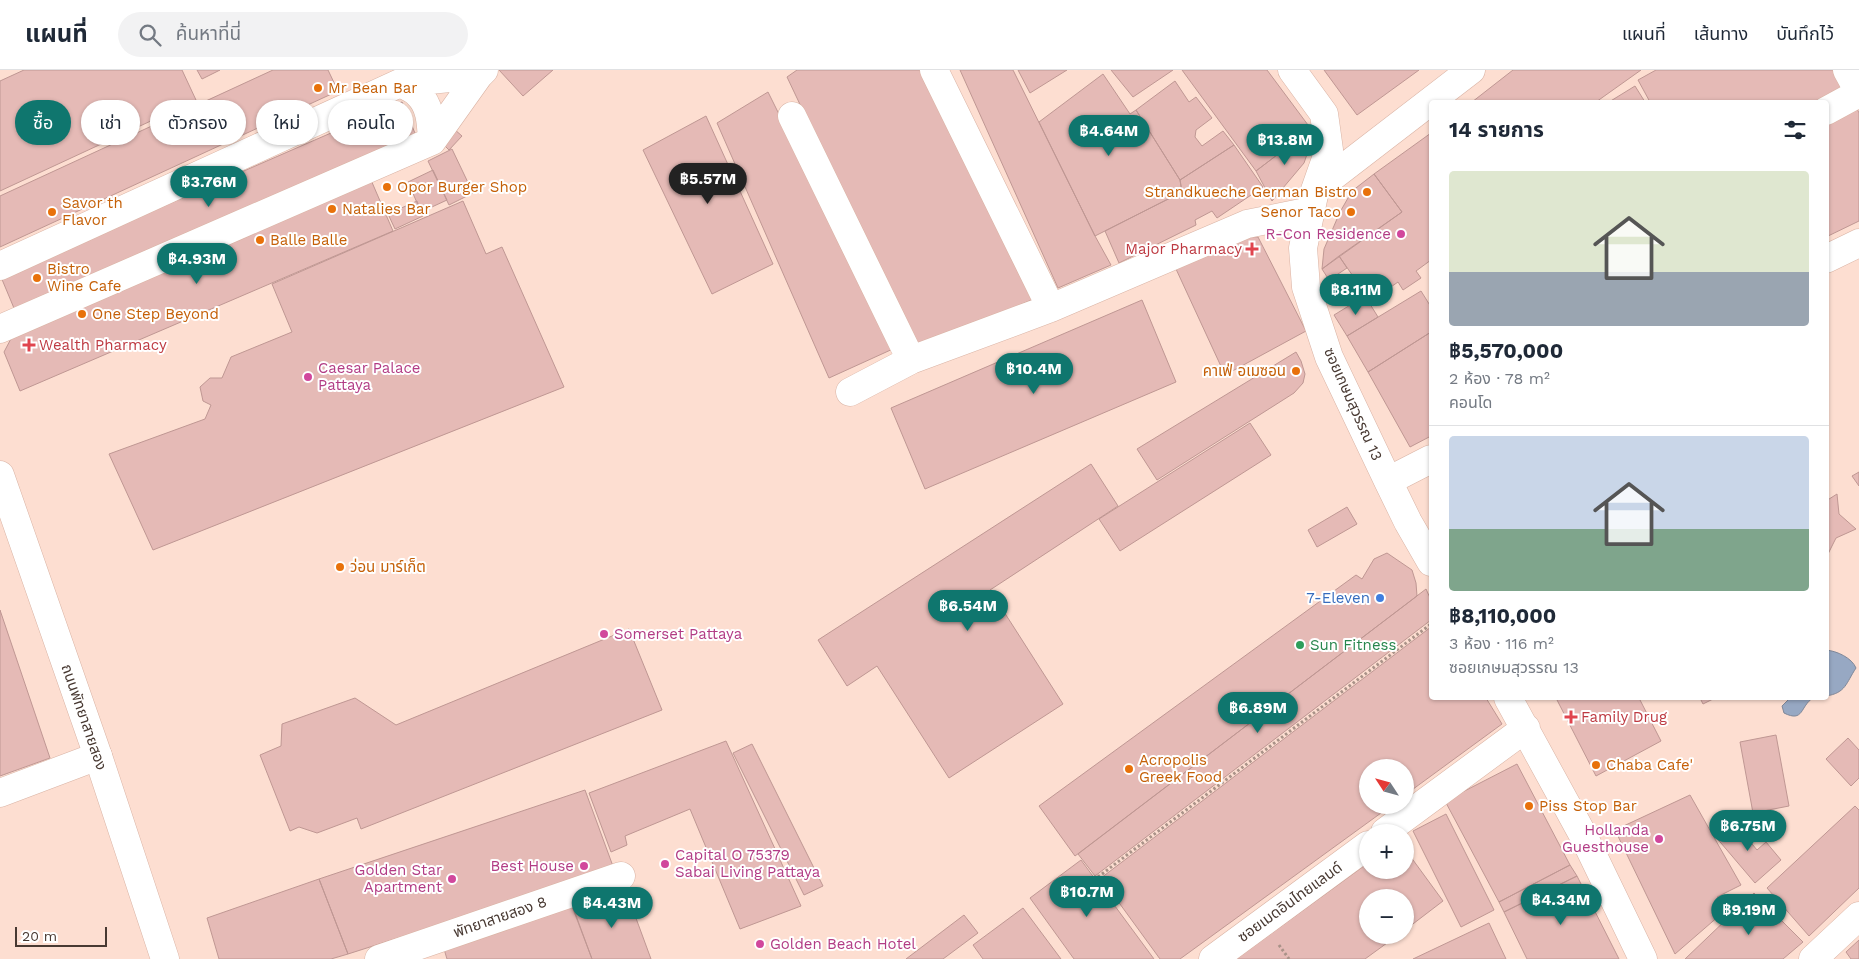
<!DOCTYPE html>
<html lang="th">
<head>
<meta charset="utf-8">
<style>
  :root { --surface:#fff; --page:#f2f2f3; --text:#1f2937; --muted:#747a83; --line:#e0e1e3; --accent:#0f766e }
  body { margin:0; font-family:"Work Sans","Noto Sans Thai",sans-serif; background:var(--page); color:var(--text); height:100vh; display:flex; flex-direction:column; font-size:19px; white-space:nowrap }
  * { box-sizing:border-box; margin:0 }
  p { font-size:16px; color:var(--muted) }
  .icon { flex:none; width:28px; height:28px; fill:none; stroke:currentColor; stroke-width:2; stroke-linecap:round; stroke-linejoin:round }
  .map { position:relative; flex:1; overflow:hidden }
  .side { position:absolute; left:1429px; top:30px; width:400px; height:600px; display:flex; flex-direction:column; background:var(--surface); border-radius:5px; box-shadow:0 1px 4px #0004 }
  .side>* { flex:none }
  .top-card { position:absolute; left:15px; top:30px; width:475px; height:45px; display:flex; gap:10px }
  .needle { width:32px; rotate:306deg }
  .tools { position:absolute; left:1359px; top:689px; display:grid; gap:10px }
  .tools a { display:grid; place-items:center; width:55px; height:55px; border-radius:50%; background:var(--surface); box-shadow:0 1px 4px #0004; font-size:25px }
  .scale { position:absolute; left:15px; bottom:12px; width:92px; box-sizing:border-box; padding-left:5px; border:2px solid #483932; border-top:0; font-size:14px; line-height:18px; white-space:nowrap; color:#483932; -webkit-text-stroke:4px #fff; paint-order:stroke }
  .price { position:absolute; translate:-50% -42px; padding:0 11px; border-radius:18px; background:var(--accent); color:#fff; font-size:16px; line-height:32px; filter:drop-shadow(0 1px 2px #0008) }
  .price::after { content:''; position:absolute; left:50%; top:30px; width:15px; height:11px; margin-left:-8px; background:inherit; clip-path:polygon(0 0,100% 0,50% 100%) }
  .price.selected { background:#222; color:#fff }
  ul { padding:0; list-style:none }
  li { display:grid; align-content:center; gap:10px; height:265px; padding:0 20px }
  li+li { border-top:1px solid var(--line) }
  li span { display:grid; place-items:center; height:155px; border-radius:5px; color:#555 }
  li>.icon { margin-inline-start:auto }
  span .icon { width:90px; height:90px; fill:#fffc; stroke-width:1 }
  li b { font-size:21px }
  h2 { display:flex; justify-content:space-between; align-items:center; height:60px; padding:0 20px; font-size:21px }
  .tag { padding:0 18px; border-radius:22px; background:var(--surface); box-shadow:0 1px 4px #0004; font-size:18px; line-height:45px }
  .tag.selected { background:var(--accent); color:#fff }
  header { display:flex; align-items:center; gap:30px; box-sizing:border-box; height:70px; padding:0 25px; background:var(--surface); border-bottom:1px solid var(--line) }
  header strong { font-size:24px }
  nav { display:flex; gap:28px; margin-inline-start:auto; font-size:18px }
  .search { width:350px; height:45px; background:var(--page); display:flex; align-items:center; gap:12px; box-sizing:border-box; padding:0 18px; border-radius:28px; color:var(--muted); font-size:19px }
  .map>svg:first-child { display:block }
</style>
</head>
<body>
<header>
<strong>แผนที่</strong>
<div class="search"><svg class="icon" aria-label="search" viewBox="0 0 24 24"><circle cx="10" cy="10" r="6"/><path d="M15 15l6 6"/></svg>ค้นหาที่นี่</div>
<nav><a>แผนที่</a><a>เส้นทาง</a><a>บันทึกไว้</a></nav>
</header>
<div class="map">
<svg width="1859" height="889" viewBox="0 0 1859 889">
  <rect width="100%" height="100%" fill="#fdded1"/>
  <path fill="#97a8c3" stroke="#7f8798" d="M1826,580C1837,581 1852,588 1856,598C1846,613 1846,623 1826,626Z
    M1790,628H1813C1800,636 1804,653 1784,643L1782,636Z"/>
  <path fill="#e5bab6" stroke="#bf9793" d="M24,0H182L196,30L0,121V11Z
    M197,0H220L202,9Z
    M273,0H328L338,21L0,177V126Z
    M499,0H553L523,26Z
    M797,0H925L1034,229L916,279L787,7Z
    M960,0H1013L1095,166L1111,195L1058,218Z
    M1018,0H1067L1030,23Z
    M1111,0H1173L1133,27Z
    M1182,0H1267L1311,59L1256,101Z
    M1324,0H1419L1357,45Z
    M1513,0H1641L1596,32H1472Z
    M1656,0H1837L1846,16L1814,32H1650L1638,10Z
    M1103,4L1130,44L1136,40L1180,110L1182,122L1095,166L1039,52Z
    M1175,11L1189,32L1196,27L1212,48L1196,60L1195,67L1202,76L1223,61L1234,75L1180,110L1136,40Z
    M1635,16L1645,32H1609Z
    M768,22L895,278L829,308L717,53Z
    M402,32L417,68L16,243L1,207Z
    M1855,34L1859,43V151L1826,167V50Z
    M706,46L773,194L712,224L643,80Z
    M454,59L462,66L449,80L442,73Z
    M1311,59L1312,70L1304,93L1272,131L1256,101Z
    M1431,63V190L1416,201L1421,208L1403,220L1398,212L1375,228L1369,218L1364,222L1339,186L1402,142L1374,104Z
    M1234,75L1263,117L1217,148L1212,141L1195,150L1196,155L1119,193L1105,161L1182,122L1180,110Z
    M452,79L473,123L449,135L428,91Z
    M433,100L447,130L421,142L408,112Z
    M1374,104L1402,142L1322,199L1324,179L1340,142L1352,121Z
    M371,110L393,161L20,321L4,282L14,263Z
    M417,131L423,146L395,159L388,144Z
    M463,131L486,184L502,177L564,317L153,480L109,384L205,349L211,335L203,331L200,317L210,308H222L231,287L292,262L272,214Z
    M1244,166L1258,167L1306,261L1225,305L1176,199Z
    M1339,186L1347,198L1329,210L1322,199Z
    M1421,221L1431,237V262L1368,302L1347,266Z
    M1365,226L1378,247L1347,266L1334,245Z
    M1142,230L1176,312L925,419L891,338Z
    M1431,262V366L1410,377L1368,302Z
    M1296,282L1301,291L1305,304L1303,313L1294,323L1157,410L1137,379Z
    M1250,353L1271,385L1120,481L1099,449Z
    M1091,394L1118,436L990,520L1063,634L949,708L877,596L847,616L818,570Z
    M1859,402V416L1852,406Z
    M1837,424L1839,444L1856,459L1836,468L1826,488V431Z
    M1347,437L1357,454L1317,477L1308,460Z
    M1387,483L1412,500L1416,513L1417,526L1075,786L1039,736L1356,505L1362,509L1374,489Z
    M1426,519L1431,530V550L1095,806L1078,784Z
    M0,540L50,688L0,706Z
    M1431,557V628H1486L1502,654L1405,725V698H1368V735H1392L1180,889H1160L1101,808Z
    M629,559L662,640L361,759L357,748L317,763L299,757L290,761L260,685L281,676L282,654L355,628L396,655Z
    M1556,628H1639L1661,671L1596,706Z
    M1700,628H1715L1703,634Z
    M1776,665L1789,736L1753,743L1740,672Z
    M1848,668L1859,680V708L1851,716L1826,689Z
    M726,671L801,836L740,859L690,739L625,766L627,775L611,782L589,723Z
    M752,674L823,816L804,825L733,683Z
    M1517,694L1570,795L1499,832L1445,731Z
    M585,720L614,799L348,884L319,809Z
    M1690,725L1741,815L1717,827L1727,839L1675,884L1615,760Z
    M1855,736L1859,740V818L1809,866L1767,818Z
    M1446,744L1494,840L1461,857L1413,761Z
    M1733,751L1757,780L1766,772L1781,790L1755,813L1715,766Z
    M1405,779L1443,831L1405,860V828H1368V865H1398L1365,889H1236L1368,793V800H1405Z
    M1081,790L1154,889H1074L1030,828Z
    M1570,795L1577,806L1504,842L1499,832Z
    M1577,806L1619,889H1527L1504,842Z
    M319,809L348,884L331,889H219L207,848Z
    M626,821L651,889H592L574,840Z
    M1754,823L1803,872L1783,889H1685Z
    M570,831L592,889H447L444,879Z
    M1023,838L1061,889H983L973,875Z
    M964,845L978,863L943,889H906Z
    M1489,853L1506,889H1413Z
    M1859,870V889H1851L1846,882Z"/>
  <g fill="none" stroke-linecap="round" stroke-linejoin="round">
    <defs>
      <path id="minor" d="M934,0L1051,238
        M1292,0L1324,44L1329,80L1315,120L1303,178L1306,217L1329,287L1388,411L1408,452L1431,492
        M1847,0L1859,22
        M400,13C406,16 414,19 418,24C431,36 431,55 432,71
        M1826,41L1859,23
        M792,46L911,290
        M1315,120L1471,0
        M1826,189L1859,173
        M0,196L400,13L479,5
        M0,259L432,71L479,5L484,0
        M850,322L911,290L1051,238L1247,154L1311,141
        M1388,411L1431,389
        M1508,628L1583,765L1643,889
        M0,723L98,686
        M1385,762L1526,658
        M379,889L621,806
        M1213,889L1368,775
        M1813,889L1859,846"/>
      <path id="major" d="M0,405L98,686L165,889"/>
    </defs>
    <use href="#minor" stroke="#d9b3a4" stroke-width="29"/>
    <use href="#major" stroke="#d9b3a4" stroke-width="29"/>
    <path stroke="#a99288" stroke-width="3" stroke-dasharray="2.5 2.5" stroke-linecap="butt" d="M1098,807L1431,554
      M1279,875L1289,889"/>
    <use href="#minor" stroke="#fff" stroke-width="28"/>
    <use href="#major" stroke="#fff" stroke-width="28"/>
  </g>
  <g fill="#e8710a" stroke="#fff" stroke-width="2">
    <circle cx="318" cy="18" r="5"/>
    <circle cx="387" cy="117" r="5"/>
    <circle cx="1367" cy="122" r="5"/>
    <circle cx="332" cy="139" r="5"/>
    <circle cx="52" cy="142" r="5"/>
    <circle cx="1351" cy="142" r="5"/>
    <circle cx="260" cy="170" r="5"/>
    <circle cx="37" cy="208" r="5"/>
    <circle cx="82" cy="244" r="5"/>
    <circle cx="1296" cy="301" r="5"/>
    <circle cx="340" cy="497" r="5"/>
    <circle cx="1596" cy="695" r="5"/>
    <circle cx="1129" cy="699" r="5"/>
    <circle cx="1529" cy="736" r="5"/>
  </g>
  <g fill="#d1479c" stroke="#fff" stroke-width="2">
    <circle cx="1401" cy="164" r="5"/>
    <circle cx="308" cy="307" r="5"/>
    <circle cx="604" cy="564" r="5"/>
    <circle cx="1659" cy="769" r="5"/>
    <circle cx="665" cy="794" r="5"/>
    <circle cx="584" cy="796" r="5"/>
    <circle cx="452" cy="809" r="5"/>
    <circle cx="760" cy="874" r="5"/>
  </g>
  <g fill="#e0444e" stroke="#fff" stroke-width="2">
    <path d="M1249.5 171.5h5v5h5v5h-5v5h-5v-5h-5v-5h5z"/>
    <path d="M26.5 267.5h5v5h5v5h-5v5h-5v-5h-5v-5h5z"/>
    <path d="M1568.5 639.5h5v5h5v5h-5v5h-5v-5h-5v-5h5z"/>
  </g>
  <circle fill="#3f7fe0" stroke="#fff" stroke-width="2" cx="1380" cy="528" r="5"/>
  <circle fill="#2e9e5b" stroke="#fff" stroke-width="2" cx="1300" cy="575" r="5"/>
  <g text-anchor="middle" stroke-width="4" stroke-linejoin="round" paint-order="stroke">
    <g font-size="15" fill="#c56008" stroke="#fff" text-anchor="start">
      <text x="328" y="23">Mr Bean Bar</text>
      <text x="397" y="122">Opor Burger Shop</text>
      <text x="1357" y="127" text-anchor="end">Strandkueche German Bistro</text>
      <text x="62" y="138">Savor th<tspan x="62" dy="17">Flavor</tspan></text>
      <text x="342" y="144">Natalies Bar</text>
      <text x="1341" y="147" text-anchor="end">Senor Taco</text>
      <text x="270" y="175">Balle Balle</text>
      <text x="47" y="204">Bistro<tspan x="47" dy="17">Wine Cafe</tspan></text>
      <text x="92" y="249">One Step Beyond</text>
      <text x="1286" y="306" text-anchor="end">คาเฟ่ อเมซอน</text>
      <text x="350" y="502">ว่อน มาร์เก็ต</text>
      <text x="1139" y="695">Acropolis<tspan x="1139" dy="17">Greek Food</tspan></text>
      <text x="1606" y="700">Chaba Cafe'</text>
      <text x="1539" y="741">Piss Stop Bar</text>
    </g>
    <g font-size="15" fill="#b23c85" stroke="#fff" text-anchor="end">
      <text x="1391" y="169">R-Con Residence</text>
      <text x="318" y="303" text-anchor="start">Caesar Palace<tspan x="318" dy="17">Pattaya</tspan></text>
      <text x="614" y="569" text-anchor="start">Somerset Pattaya</text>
      <text x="1649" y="765">Hollanda<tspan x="1649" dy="17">Guesthouse</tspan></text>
      <text x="675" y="790" text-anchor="start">Capital O 75379<tspan x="675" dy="17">Sabai Living Pattaya</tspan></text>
      <text x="574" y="801">Best House</text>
      <text x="442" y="805">Golden Star<tspan x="442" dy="17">Apartment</tspan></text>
      <text x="770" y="879" text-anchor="start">Golden Beach Hotel</text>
    </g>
    <g font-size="15" fill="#be3a42" stroke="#fff" text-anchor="start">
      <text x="1242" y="184" text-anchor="end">Major Pharmacy</text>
      <text x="39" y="280">Wealth Pharmacy</text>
      <text x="1581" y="652">Family Drug</text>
    </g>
    <g font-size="15" fill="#483932" stroke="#fff">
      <text transform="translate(1353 334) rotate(66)" y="5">ซอยเกษมสุวรรณ 13</text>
      <text transform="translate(84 647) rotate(71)" y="5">ถนนพัทยาสายสอง</text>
      <text transform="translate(1290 832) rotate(-36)" y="5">ซอยเมดอินไทยแลนด์</text>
      <text transform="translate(500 847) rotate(-19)" y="5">พัทยาสายสอง 8</text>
    </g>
    <g font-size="15" fill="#366cbe" stroke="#fff" text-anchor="end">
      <text x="1370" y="533">7-Eleven</text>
    </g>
    <g font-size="15" fill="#27864d" stroke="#fff" text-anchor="start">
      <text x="1310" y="580">Sun Fitness</text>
    </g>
  </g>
</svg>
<div class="tools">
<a><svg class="needle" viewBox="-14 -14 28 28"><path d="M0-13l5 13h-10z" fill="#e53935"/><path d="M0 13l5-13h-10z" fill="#747a83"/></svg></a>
<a>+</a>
<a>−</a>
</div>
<div class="scale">20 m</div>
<b class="price" style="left:1109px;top:87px">฿4.64M</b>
<b class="price" style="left:1285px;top:96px">฿13.8M</b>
<b class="price selected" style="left:708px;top:135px">฿5.57M</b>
<b class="price" style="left:209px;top:138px">฿3.76M</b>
<b class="price" style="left:197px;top:215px">฿4.93M</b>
<b class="price" style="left:1356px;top:246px">฿8.11M</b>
<b class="price" style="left:1034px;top:325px">฿10.4M</b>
<b class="price" style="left:968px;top:562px">฿6.54M</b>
<b class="price" style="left:1258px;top:664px">฿6.89M</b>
<b class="price" style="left:1748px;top:782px">฿6.75M</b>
<b class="price" style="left:1087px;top:848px">฿10.7M</b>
<b class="price" style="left:1561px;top:856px">฿4.34M</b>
<b class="price" style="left:612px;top:859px">฿4.43M</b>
<b class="price" style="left:1749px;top:866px">฿9.19M</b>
<div class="top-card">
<a class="tag selected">ซื้อ</a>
<a class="tag">เช่า</a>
<a class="tag">ตัวกรอง</a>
<a class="tag">ใหม่</a>
<a class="tag">คอนโด</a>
</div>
<section class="side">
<h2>14 รายการ<svg class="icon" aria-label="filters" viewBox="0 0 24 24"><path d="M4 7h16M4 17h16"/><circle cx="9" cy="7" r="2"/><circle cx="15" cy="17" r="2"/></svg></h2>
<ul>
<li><span style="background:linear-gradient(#dfe7d0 65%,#9aa5b1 0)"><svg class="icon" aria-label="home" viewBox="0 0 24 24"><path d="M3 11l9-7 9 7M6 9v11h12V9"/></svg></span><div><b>฿5,570,000</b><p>2 ห้อง · 78 m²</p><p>คอนโด</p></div></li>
<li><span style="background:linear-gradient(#c9d6e8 60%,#7fa58c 0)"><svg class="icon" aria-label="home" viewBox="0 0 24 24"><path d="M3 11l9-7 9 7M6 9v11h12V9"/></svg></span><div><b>฿8,110,000</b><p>3 ห้อง · 116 m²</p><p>ซอยเกษมสุวรรณ 13</p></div></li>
</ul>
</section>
</div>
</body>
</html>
